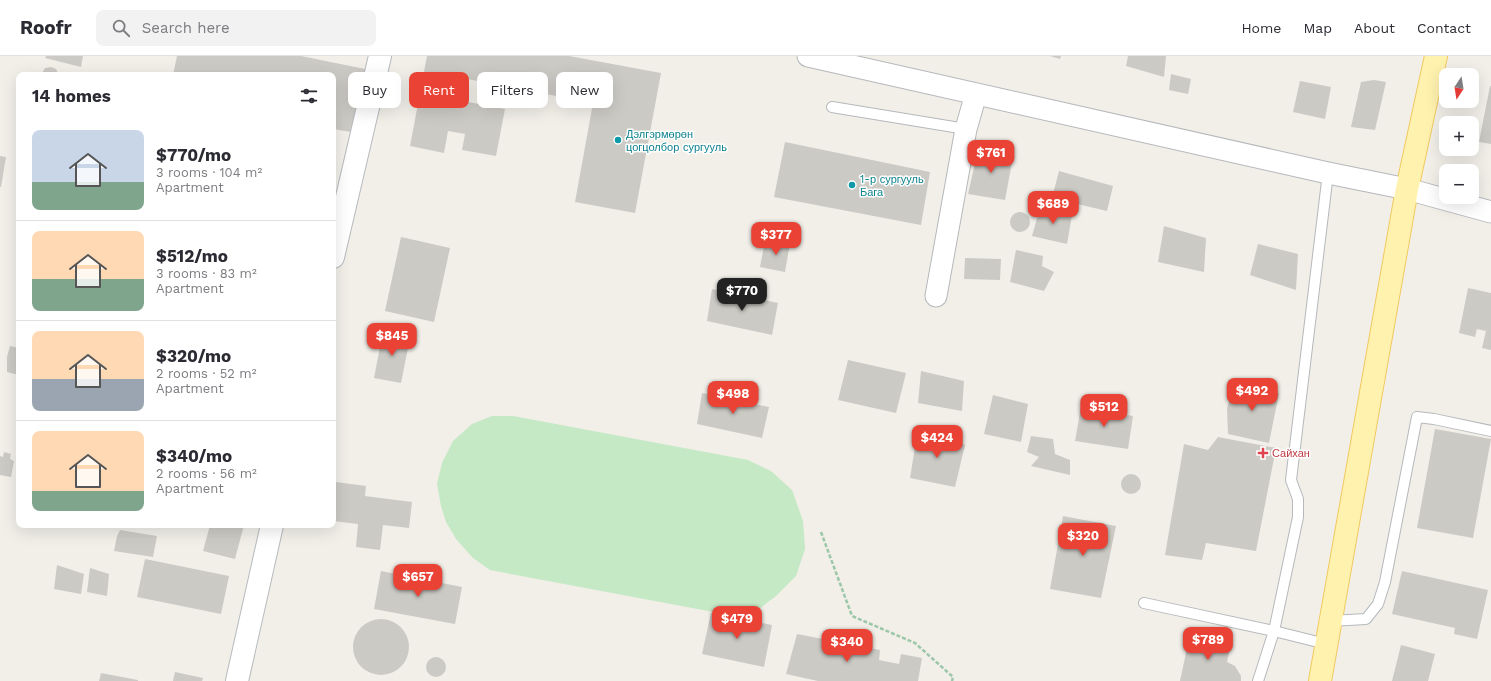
<!DOCTYPE html>
<html lang="en">
<head>
<meta charset="utf-8">
<style>
  :root { --surface:#fff; --page:#f2f2f3; --text:#2b2b33; --muted:#7c7c81; --line:#e1e1e2; --accent:#ea4335 }
  body { margin:0; font-family:"Work Sans",sans-serif; background:var(--page); color:var(--text); height:100vh; display:flex; flex-direction:column; font-size:15px; white-space:nowrap }
  * { box-sizing:border-box; margin:0 }
  p { font-size:13px; color:var(--muted) }
  .icon { flex:none; width:22px; height:22px; fill:none; stroke:currentColor; stroke-width:2; stroke-linecap:round; stroke-linejoin:round }
  .map { position:relative; flex:1; overflow:hidden }
  .details { position:absolute; left:16px; top:16px; width:320px; height:456px; display:flex; flex-direction:column; background:var(--surface); border-radius:8px; box-shadow:0 4px 16px #0002 }
  .details>* { flex:none }
  .banner { position:absolute; left:348px; top:16px; width:380px; height:36px; display:flex; gap:8px }
  .needle { width:26px; rotate:192deg }
  .fabs { position:absolute; left:1439px; top:12px; display:grid; gap:8px }
  .fabs a { display:grid; place-items:center; width:40px; height:40px; border-radius:8px; background:var(--surface); box-shadow:0 4px 16px #0002; font-size:20px }
  .price { position:absolute; translate:-50% -34px; padding:0 9px; border-radius:8px; background:var(--accent); color:#fff; font-size:13px; line-height:26px; filter:drop-shadow(0 1px 2px #0008) }
  .price::after { content:''; position:absolute; left:50%; top:24px; width:12px; height:9px; margin-left:-6px; background:inherit; clip-path:polygon(0 0,100% 0,50% 100%) }
  .price.selected { background:#222; color:#fff }
  ul { padding:0; list-style:none }
  li { display:flex; align-items:center; gap:12px; height:100px; padding:0 16px }
  li+li { border-top:1px solid var(--line) }
  li span { display:grid; place-items:center; flex:none; width:112px; height:80px; border-radius:8px; color:#555 }
  li>.icon { margin-inline-start:auto }
  span .icon { width:48px; height:48px; fill:#fffc; stroke-width:1 }
  li b { font-size:17px }
  h2 { display:flex; justify-content:space-between; align-items:center; height:48px; padding:0 16px; font-size:17px }
  .pill { padding:0 14px; border-radius:8px; background:var(--surface); box-shadow:0 4px 16px #0002; font-size:14px; line-height:36px }
  .pill.selected { background:var(--accent); color:#fff }
  header { display:flex; align-items:center; gap:24px; box-sizing:border-box; height:56px; padding:0 20px; background:var(--surface); border-bottom:1px solid var(--line) }
  header strong { font-size:19px }
  nav { display:flex; gap:22px; margin-inline-start:auto; font-size:14px }
  .search { width:280px; height:36px; background:var(--page); display:flex; align-items:center; gap:10px; box-sizing:border-box; padding:0 14px; border-radius:8px; color:var(--muted); font-size:15px }
  .map>svg:first-child { display:block }
</style>
</head>
<body>
<header>
<strong>Roofr</strong>
<div class="search"><svg class="icon" aria-label="search" viewBox="0 0 24 24"><circle cx="10" cy="10" r="6"/><path d="M15 15l6 6"/></svg>Search here</div>
<nav><a>Home</a><a>Map</a><a>About</a><a>Contact</a></nav>
</header>
<div class="map">
<svg width="1491" height="625" viewBox="0 0 1491 625">
  <rect width="100%" height="100%" fill="#f1efe8"/>
  <path fill="#c5e8c5" d="M492,360H513L748,404L771,415L792,434L803,465L805,493L796,520L776,540L760,552L744,557H719L490,514L473,502L456,483L446,466L441,450L437,428L442,407L453,385L472,368Z"/>
  <path fill="#cccac5" d="M46,0H83L81,11L45,2Z
    M177,0H301L370,14L357,77L333,73V19H173Z
    M427,0H569L661,17L635,157L575,146L593,47L462,22L458,44L505,53L496,100L462,94L465,78L448,75L444,97L410,90Z
    M1050,0H1061L1060,3Z
    M1128,0H1166L1164,21L1126,10Z
    M51,11L56,13L59,19H41L45,12Z
    M1171,18L1191,23L1188,38L1169,34Z
    M1374,24L1386,26L1375,74L1351,71L1361,26Z
    M1300,25L1331,31L1325,63L1293,56Z
    M1490,30H1491V88L1479,86Z
    M785,86L930,116L921,169L774,141Z
    M979,90L1013,101L1005,144L968,138Z
    M0,100L6,101L1,131H0Z
    M1059,115L1113,130L1107,155L1052,142Z
    M1041,148L1072,159L1067,188L1032,180Z
    M1010 166a10 10 0 1 1 20 0a10 10 0 1 1-20 0Z
    M1164,170L1206,182L1204,216L1158,206Z
    M401,181L450,192L434,266L385,255Z
    M773,185L790,187L785,216L760,211L764,190L771,192Z
    M1258,188L1298,198L1296,234L1250,219Z
    M1016,194L1043,200L1042,210L1054,216L1044,235L1010,226Z
    M965,202L1001,203L1000,224L964,223Z
    M1468,232L1491,237V294L1482,292L1486,275L1477,273L1475,281L1459,277Z
    M712,233L778,247L772,279L707,265Z
    M383,275L410,282L401,327L374,322Z
    M10,290L19,292V319L7,316V301Z
    M848,304L906,317L896,357L838,344Z
    M921,315L964,325L962,355L918,347Z
    M1237,325L1279,337L1269,387L1228,378L1227,352Z
    M702,337L769,351L762,382L697,368Z
    M993,339L1028,348L1021,386L984,378Z
    M1081,351L1133,360L1128,393L1075,385Z
    M918,373L965,389L955,431L910,422Z
    M1435,373L1491,383L1473,482L1417,472Z
    M1031,380L1053,383L1055,398L1070,404V419L1031,410L1039,401L1027,396Z
    M1218,381L1276,392L1256,495L1206,487L1202,504L1165,499L1184,388L1208,394Z
    M4,396L11,398L10,403L14,405L11,421L0,419V400L3,401Z
    M1121 428a10 10 0 1 1 20 0a10 10 0 1 1-20 0Z
    M336,426L366,430L365,440L412,446L409,472L383,469L380,494L356,491L358,468L333,465V453Z
    M1063,460L1116,470L1101,542L1050,533Z
    M210,469H244L235,503L203,495Z
    M120,474L157,480L153,501L114,495L117,480Z
    M145,503L229,520L221,558L137,541Z
    M57,509L84,518L81,538L54,533Z
    M90,512L109,518L107,540L87,536Z
    M381,515L462,531L455,568L374,553Z
    M1402,515L1488,534L1477,583L1454,578L1455,572L1392,558Z
    M711,557L772,569L764,611L702,598Z
    M353 591a28 28 0 1 1 56 0a28 28 0 1 1-56 0Z
    M797,578L880,594L879,604L899,608L901,598L922,602L918,625H818L786,618Z
    M1190,578L1231,588L1227,606L1235,610L1241,620V625H1180Z
    M1401,589L1435,598L1428,625H1392Z
    M426 611a10 10 0 1 1 20 0a10 10 0 1 1-20 0Z
    M175,616L203,622L202,625H173Z
    M101,617L138,624V625H99Z"/>
  <g fill="none" stroke-linecap="round" stroke-linejoin="round">
    <defs>
      <path id="service" d="M832,51L966,73
        M1144,547L1274,575L1326,588
        M1330,565L1366,563L1378,548L1385,526L1417,361L1434,363L1491,375
        M1258,625L1274,575L1298,461V443L1291,424L1328,117"/>
      <path id="minor" d="M808,0L1328,117L1407,133L1491,156
        M936,240L966,73L976,38"/>
      <path id="secondary" d="M333,201L380,0
        M237,625L272,469"/>
      <path id="primary" d="M1320,625L1407,133L1436,0"/>
    </defs>
    <use href="#service" stroke="#b5b8bc" stroke-width="12"/>
    <use href="#minor" stroke="#b5b8bc" stroke-width="23"/>
    <use href="#secondary" stroke="#b6babf" stroke-width="24"/>
    <use href="#primary" stroke="#f2c960" stroke-width="24"/>
    <path stroke="#9cc7a9" stroke-width="2.5" stroke-dasharray="4 2" stroke-linecap="butt" d="M821,476L852,560L915,587L953,621L952,625"/>
    <use href="#service" stroke="#fff" stroke-width="10"/>
    <use href="#minor" stroke="#fff" stroke-width="21"/>
    <use href="#secondary" stroke="#fff" stroke-width="22"/>
    <use href="#primary" stroke="#fff2af" stroke-width="22"/>
  </g>
  <g fill="#0f9aa8" stroke="#fff" stroke-width="1.5">
    <circle cx="618" cy="84" r="4"/>
    <circle cx="852" cy="129" r="4"/>
  </g>
  <path fill="#e0444e" stroke="#fff" stroke-width="1.5" d="M1261 391h4v4h4v4h-4v4h-4v-4h-4v-4h4z"/>
  <g text-anchor="middle" stroke-width="3" stroke-linejoin="round" paint-order="stroke">
    <g font-size="11" fill="#0d838f" stroke="#fff" text-anchor="start">
      <text x="626" y="82">Дэлгэрмөрөн<tspan x="626" dy="13">цогцолбор сургууль</tspan></text>
      <text x="860" y="127">1-р сургууль<tspan x="860" dy="13">Бага</tspan></text>
    </g>
    <g font-size="11" fill="#be3a42" stroke="#fff" text-anchor="start">
      <text x="1272" y="401">Сайхан</text>
    </g>
  </g>
</svg>
<div class="fabs">
<a><svg class="needle" viewBox="-14 -14 28 28"><path d="M0-13l5 13h-10z" fill="#e53935"/><path d="M0 13l5-13h-10z" fill="#7c7c81"/></svg></a>
<a>+</a>
<a>−</a>
</div>
<b class="price" style="left:991px;top:118px">$761</b>
<b class="price" style="left:1053px;top:169px">$689</b>
<b class="price" style="left:776px;top:200px">$377</b>
<b class="price selected" style="left:742px;top:256px">$770</b>
<b class="price" style="left:392px;top:301px">$845</b>
<b class="price" style="left:1252px;top:356px">$492</b>
<b class="price" style="left:733px;top:359px">$498</b>
<b class="price" style="left:1104px;top:372px">$512</b>
<b class="price" style="left:937px;top:403px">$424</b>
<b class="price" style="left:1083px;top:501px">$320</b>
<b class="price" style="left:418px;top:542px">$657</b>
<b class="price" style="left:737px;top:584px">$479</b>
<b class="price" style="left:1208px;top:605px">$789</b>
<b class="price" style="left:847px;top:607px">$340</b>
<div class="banner">
<a class="pill">Buy</a>
<a class="pill selected">Rent</a>
<a class="pill">Filters</a>
<a class="pill">New</a>
</div>
<section class="details">
<h2>14 homes<svg class="icon" aria-label="filters" viewBox="0 0 24 24"><path d="M4 7h16M4 17h16"/><circle cx="9" cy="7" r="2"/><circle cx="15" cy="17" r="2"/></svg></h2>
<ul>
<li><span style="background:linear-gradient(#c9d6e8 65%,#7fa58c 0)"><svg class="icon" aria-label="home" viewBox="0 0 24 24"><path d="M3 11l9-7 9 7M6 9v11h12V9"/></svg></span><div><b>$770/mo</b><p>3 rooms · 104 m²</p><p>Apartment</p></div></li>
<li><span style="background:linear-gradient(#ffd9b3 60%,#7fa58c 0)"><svg class="icon" aria-label="home" viewBox="0 0 24 24"><path d="M3 11l9-7 9 7M6 9v11h12V9"/></svg></span><div><b>$512/mo</b><p>3 rooms · 83 m²</p><p>Apartment</p></div></li>
<li><span style="background:linear-gradient(#ffd9b3 60%,#9aa5b1 0)"><svg class="icon" aria-label="home" viewBox="0 0 24 24"><path d="M3 11l9-7 9 7M6 9v11h12V9"/></svg></span><div><b>$320/mo</b><p>2 rooms · 52 m²</p><p>Apartment</p></div></li>
<li><span style="background:linear-gradient(#ffd9b3 75%,#7fa58c 0)"><svg class="icon" aria-label="home" viewBox="0 0 24 24"><path d="M3 11l9-7 9 7M6 9v11h12V9"/></svg></span><div><b>$340/mo</b><p>2 rooms · 56 m²</p><p>Apartment</p></div></li>
</ul>
</section>
</div>
</body>
</html>
